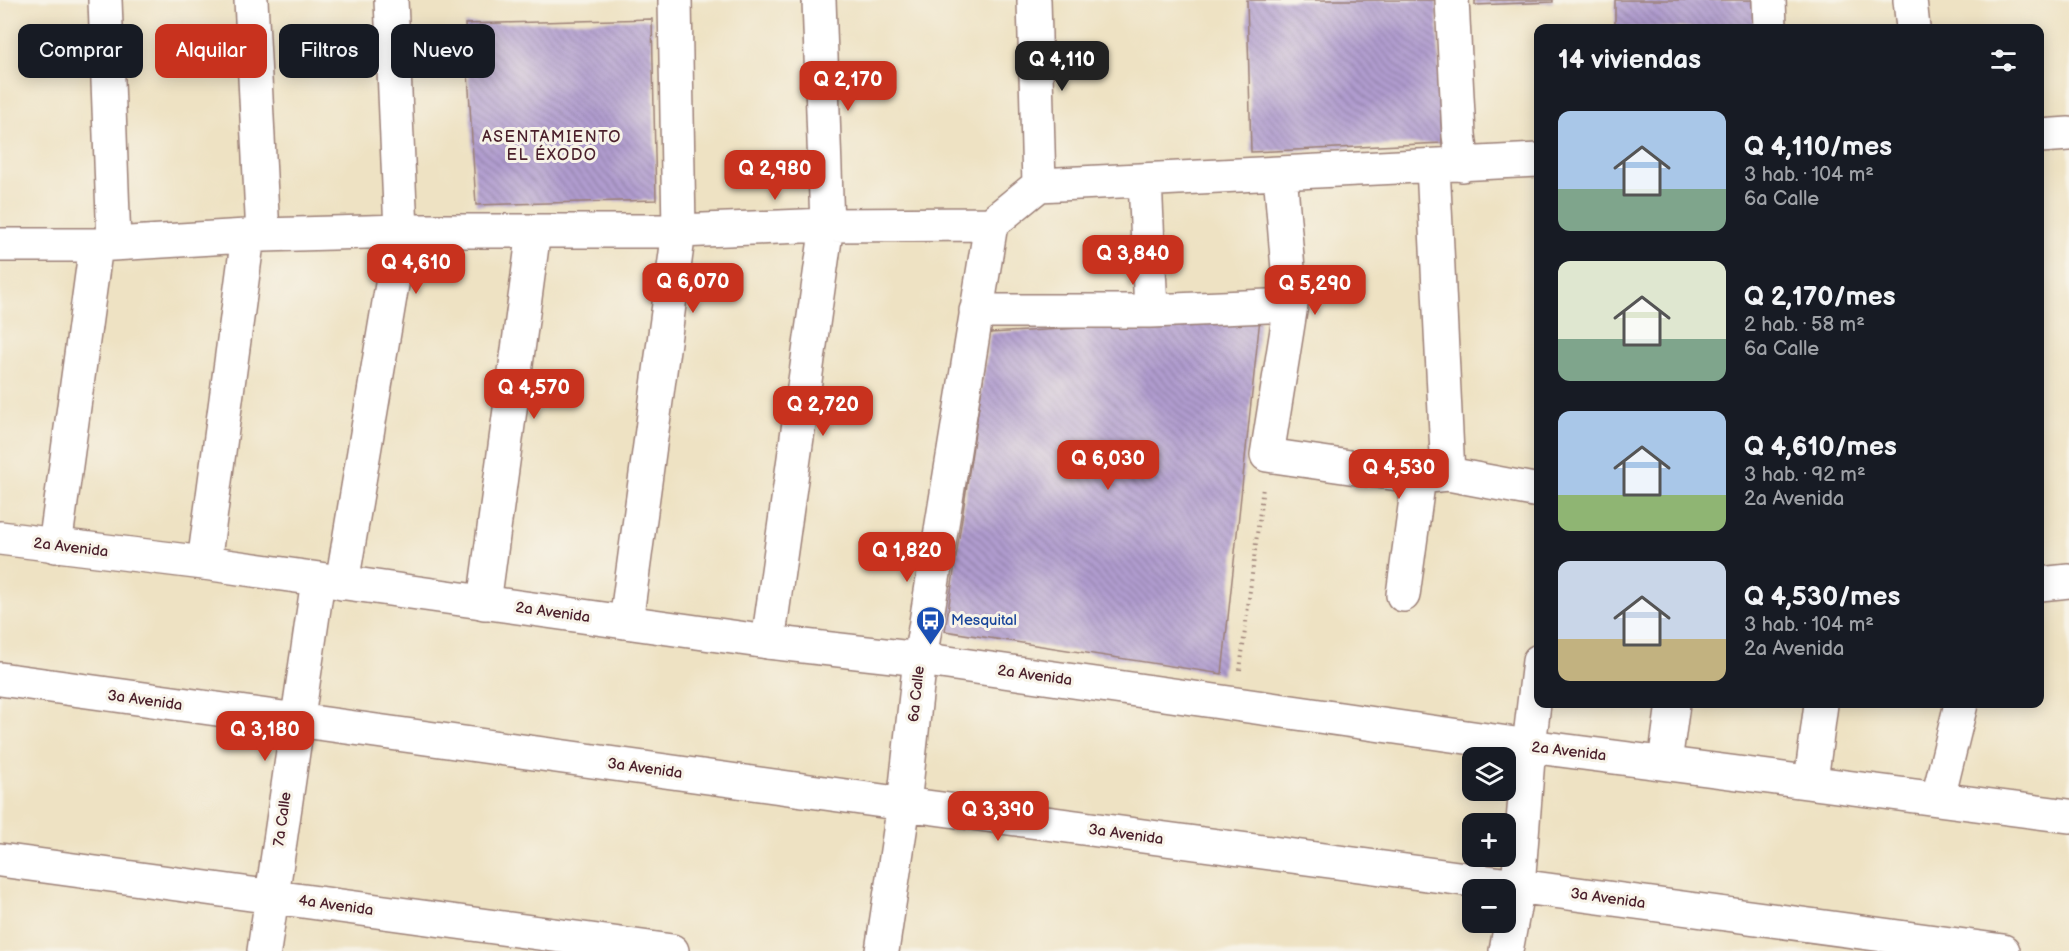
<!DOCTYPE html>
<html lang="es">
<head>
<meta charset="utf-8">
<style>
  :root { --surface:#171b24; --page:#242831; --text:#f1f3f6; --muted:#9ea1a6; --accent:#c8321e }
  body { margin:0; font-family:"Balsamiq Sans",sans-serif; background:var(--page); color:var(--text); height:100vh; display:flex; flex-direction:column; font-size:22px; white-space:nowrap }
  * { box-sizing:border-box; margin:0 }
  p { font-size:20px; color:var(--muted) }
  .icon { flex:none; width:33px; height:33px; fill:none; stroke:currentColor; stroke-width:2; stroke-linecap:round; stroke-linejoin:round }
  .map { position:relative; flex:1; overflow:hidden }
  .side { position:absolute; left:1534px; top:24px; width:510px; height:684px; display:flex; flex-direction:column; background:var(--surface); border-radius:12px; box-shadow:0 3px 15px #0003 }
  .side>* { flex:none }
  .guide { position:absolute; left:18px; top:24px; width:570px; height:54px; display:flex; gap:12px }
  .controls { position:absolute; left:1462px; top:747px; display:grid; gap:12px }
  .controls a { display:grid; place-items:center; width:54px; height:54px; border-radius:12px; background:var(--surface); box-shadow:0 3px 15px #0003; font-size:30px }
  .price { position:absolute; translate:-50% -51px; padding:0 14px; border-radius:12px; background:var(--accent); color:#fff; font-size:20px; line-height:39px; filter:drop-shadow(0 2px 3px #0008) }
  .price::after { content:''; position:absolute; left:50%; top:36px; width:18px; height:14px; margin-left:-9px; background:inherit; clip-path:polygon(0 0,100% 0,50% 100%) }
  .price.active { background:#222; color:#fff }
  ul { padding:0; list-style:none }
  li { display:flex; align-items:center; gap:18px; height:150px; padding:0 24px }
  li span { display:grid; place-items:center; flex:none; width:168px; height:120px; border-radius:12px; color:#555 }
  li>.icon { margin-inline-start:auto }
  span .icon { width:72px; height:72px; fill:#fffc; stroke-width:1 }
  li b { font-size:26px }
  h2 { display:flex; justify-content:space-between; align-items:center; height:72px; padding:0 24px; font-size:26px }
  .pill { padding:0 21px; border-radius:12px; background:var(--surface); box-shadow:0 3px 15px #0003; font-size:21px; line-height:54px }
  .pill.active { background:var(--accent); color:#fff }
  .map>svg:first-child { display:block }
</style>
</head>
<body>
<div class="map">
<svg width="2069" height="951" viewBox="0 0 2069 951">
  <defs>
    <pattern id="building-back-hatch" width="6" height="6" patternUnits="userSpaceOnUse" patternTransform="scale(1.5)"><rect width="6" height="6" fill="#b09ccf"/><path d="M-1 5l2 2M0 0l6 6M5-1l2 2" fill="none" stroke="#917fa8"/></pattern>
  </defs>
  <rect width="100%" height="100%" fill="#f7f3e8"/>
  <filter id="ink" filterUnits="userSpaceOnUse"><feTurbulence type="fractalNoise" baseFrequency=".0167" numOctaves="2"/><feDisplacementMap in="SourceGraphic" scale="12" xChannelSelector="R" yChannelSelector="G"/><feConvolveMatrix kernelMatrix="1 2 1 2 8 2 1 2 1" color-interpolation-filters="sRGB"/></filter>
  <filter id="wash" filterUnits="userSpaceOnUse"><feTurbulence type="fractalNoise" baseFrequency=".008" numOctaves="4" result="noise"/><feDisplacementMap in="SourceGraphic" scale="24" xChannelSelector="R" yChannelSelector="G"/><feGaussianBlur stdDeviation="1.35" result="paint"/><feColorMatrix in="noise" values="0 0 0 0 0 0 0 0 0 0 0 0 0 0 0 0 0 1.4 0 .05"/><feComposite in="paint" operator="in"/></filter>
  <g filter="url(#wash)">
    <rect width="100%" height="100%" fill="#eee2c3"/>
    <g id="blocks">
      <path fill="url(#building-back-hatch)" d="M1247,0H1437L1442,143L1251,152Z
        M1475,0H1553V2L1475,5Z
        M1615,0H1755L1754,28H1615Z
        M652,19L656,200L476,205L465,24Z
        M1260,318L1222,674L945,631L990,333Z"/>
    </g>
  </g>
  <g filter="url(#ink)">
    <use href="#blocks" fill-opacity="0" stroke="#9c8077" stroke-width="1.5"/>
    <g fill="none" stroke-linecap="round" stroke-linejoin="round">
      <defs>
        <path id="minor" d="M105,0L114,243
          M251,0L263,235
          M1034,0L1039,185
          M1452,0L1459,135L1463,165
          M1769,0L1770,28
          M1910,0L1913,28
          M2040,136L2069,134
          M1433,166L1448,474
          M1280,173L1291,305L1267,455L1419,477L1448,474L1539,491
          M1145,180L1151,311
          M0,245H96L263,235L401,231H679L827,225L991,224L1039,185L1539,160
          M976,311H1151L1291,305
          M55,546L96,245
          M204,563L248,236
          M342,583L401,231L391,0
          M2040,584L2069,581
          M1403,595L1419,477
          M484,603L534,231
          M626,622L679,231L675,0
          M768,642L827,225L819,0
          M0,679L904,804L2003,951
          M1665,762L1673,704
          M1811,781L1821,704
          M1938,798L1961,704
          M0,860L672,951
          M264,951L318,580
          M882,951L904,804L920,659L991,224
          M1506,951L1518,886L1529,746L1539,661"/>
        <path id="major" d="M0,538L204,563L768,642L920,659L1529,746L2069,816"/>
      </defs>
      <use href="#minor" stroke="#9c8077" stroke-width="36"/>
      <use href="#major" stroke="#9c8077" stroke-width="36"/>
      <path stroke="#9c8077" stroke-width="4" stroke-dasharray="1.5 4.5" stroke-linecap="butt" d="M1240,670L1263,487"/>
      <use href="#minor" stroke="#fff" stroke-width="33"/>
      <use href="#major" stroke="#fff" stroke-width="33"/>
    </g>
  </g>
  <defs>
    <symbol id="bus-pin" viewBox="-11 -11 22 30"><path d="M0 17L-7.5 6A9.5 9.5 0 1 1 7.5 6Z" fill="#1a4fb4" stroke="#f7f3e8"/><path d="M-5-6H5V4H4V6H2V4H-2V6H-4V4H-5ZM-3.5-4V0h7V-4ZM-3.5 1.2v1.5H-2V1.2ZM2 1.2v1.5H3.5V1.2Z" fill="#fff"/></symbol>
  </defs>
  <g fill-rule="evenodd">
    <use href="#bus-pin" x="914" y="604" width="33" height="45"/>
  </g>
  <g text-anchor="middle" stroke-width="6" stroke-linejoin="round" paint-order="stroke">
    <g font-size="15" fill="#4a1f2b" stroke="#f7f3e8">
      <text transform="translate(71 547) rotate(7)" y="5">2a Avenida</text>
      <text transform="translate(553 612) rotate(8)" y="5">2a Avenida</text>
      <text transform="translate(1035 675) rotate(8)" y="5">2a Avenida</text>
      <text transform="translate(916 694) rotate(-84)" y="5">6a Calle</text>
      <text transform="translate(145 700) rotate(8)" y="5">3a Avenida</text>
      <text transform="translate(1569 751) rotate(7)" y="5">2a Avenida</text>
      <text transform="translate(645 768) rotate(8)" y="5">3a Avenida</text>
      <text transform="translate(282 819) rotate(-82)" y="5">7a Calle</text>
      <text transform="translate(1126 834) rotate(8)" y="5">3a Avenida</text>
      <text transform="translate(1608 898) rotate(8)" y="5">3a Avenida</text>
      <text transform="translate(336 905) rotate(8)" y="5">4a Avenida</text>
    </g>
    <g font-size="15" fill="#164399" stroke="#f7f3e8" text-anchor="start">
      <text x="951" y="625">Mesquital</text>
    </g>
    <g font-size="16" letter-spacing="1.5" fill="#4a1f2b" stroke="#f7f3e8">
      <text x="552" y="142">ASENTAMIENTO<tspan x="552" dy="18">EL ÉXODO</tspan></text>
    </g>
  </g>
</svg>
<div class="controls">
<a><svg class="icon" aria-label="layers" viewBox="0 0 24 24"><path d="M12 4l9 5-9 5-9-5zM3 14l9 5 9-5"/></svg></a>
<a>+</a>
<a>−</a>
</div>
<b class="price active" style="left:1062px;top:92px">Q 4,110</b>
<b class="price" style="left:848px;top:112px">Q 2,170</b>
<b class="price" style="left:775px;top:201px">Q 2,980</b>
<b class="price" style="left:1133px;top:286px">Q 3,840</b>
<b class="price" style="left:416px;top:295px">Q 4,610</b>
<b class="price" style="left:693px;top:314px">Q 6,070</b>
<b class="price" style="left:1315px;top:316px">Q 5,290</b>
<b class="price" style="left:534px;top:420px">Q 4,570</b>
<b class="price" style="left:823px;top:437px">Q 2,720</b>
<b class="price" style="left:1108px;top:491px">Q 6,030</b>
<b class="price" style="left:1399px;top:500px">Q 4,530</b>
<b class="price" style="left:907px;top:583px">Q 1,820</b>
<b class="price" style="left:265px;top:762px">Q 3,180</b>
<b class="price" style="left:998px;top:842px">Q 3,390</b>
<div class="guide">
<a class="pill">Comprar</a>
<a class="pill active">Alquilar</a>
<a class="pill">Filtros</a>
<a class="pill">Nuevo</a>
</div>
<section class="side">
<h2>14 viviendas<svg class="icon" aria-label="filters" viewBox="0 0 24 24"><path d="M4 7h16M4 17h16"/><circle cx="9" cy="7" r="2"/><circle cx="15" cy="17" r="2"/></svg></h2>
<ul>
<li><span style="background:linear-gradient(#a9c7e8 65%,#7fa58c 0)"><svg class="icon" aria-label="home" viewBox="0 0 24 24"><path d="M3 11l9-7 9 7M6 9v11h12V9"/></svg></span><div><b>Q 4,110/mes</b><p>3 hab. · 104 m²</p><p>6a Calle</p></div></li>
<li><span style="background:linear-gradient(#dfe7d0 65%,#7fa58c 0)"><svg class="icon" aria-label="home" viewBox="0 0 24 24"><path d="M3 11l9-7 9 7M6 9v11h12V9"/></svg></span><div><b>Q 2,170/mes</b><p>2 hab. · 58 m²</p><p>6a Calle</p></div></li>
<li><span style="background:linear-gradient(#a9c7e8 70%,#8fb573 0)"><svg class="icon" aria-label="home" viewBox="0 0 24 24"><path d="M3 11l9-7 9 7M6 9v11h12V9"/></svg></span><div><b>Q 4,610/mes</b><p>3 hab. · 92 m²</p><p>2a Avenida</p></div></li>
<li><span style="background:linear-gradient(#c9d6e8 65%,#c2b280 0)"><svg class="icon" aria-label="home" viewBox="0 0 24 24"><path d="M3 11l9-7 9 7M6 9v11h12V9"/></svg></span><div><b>Q 4,530/mes</b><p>3 hab. · 104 m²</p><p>2a Avenida</p></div></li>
</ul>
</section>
</div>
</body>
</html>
